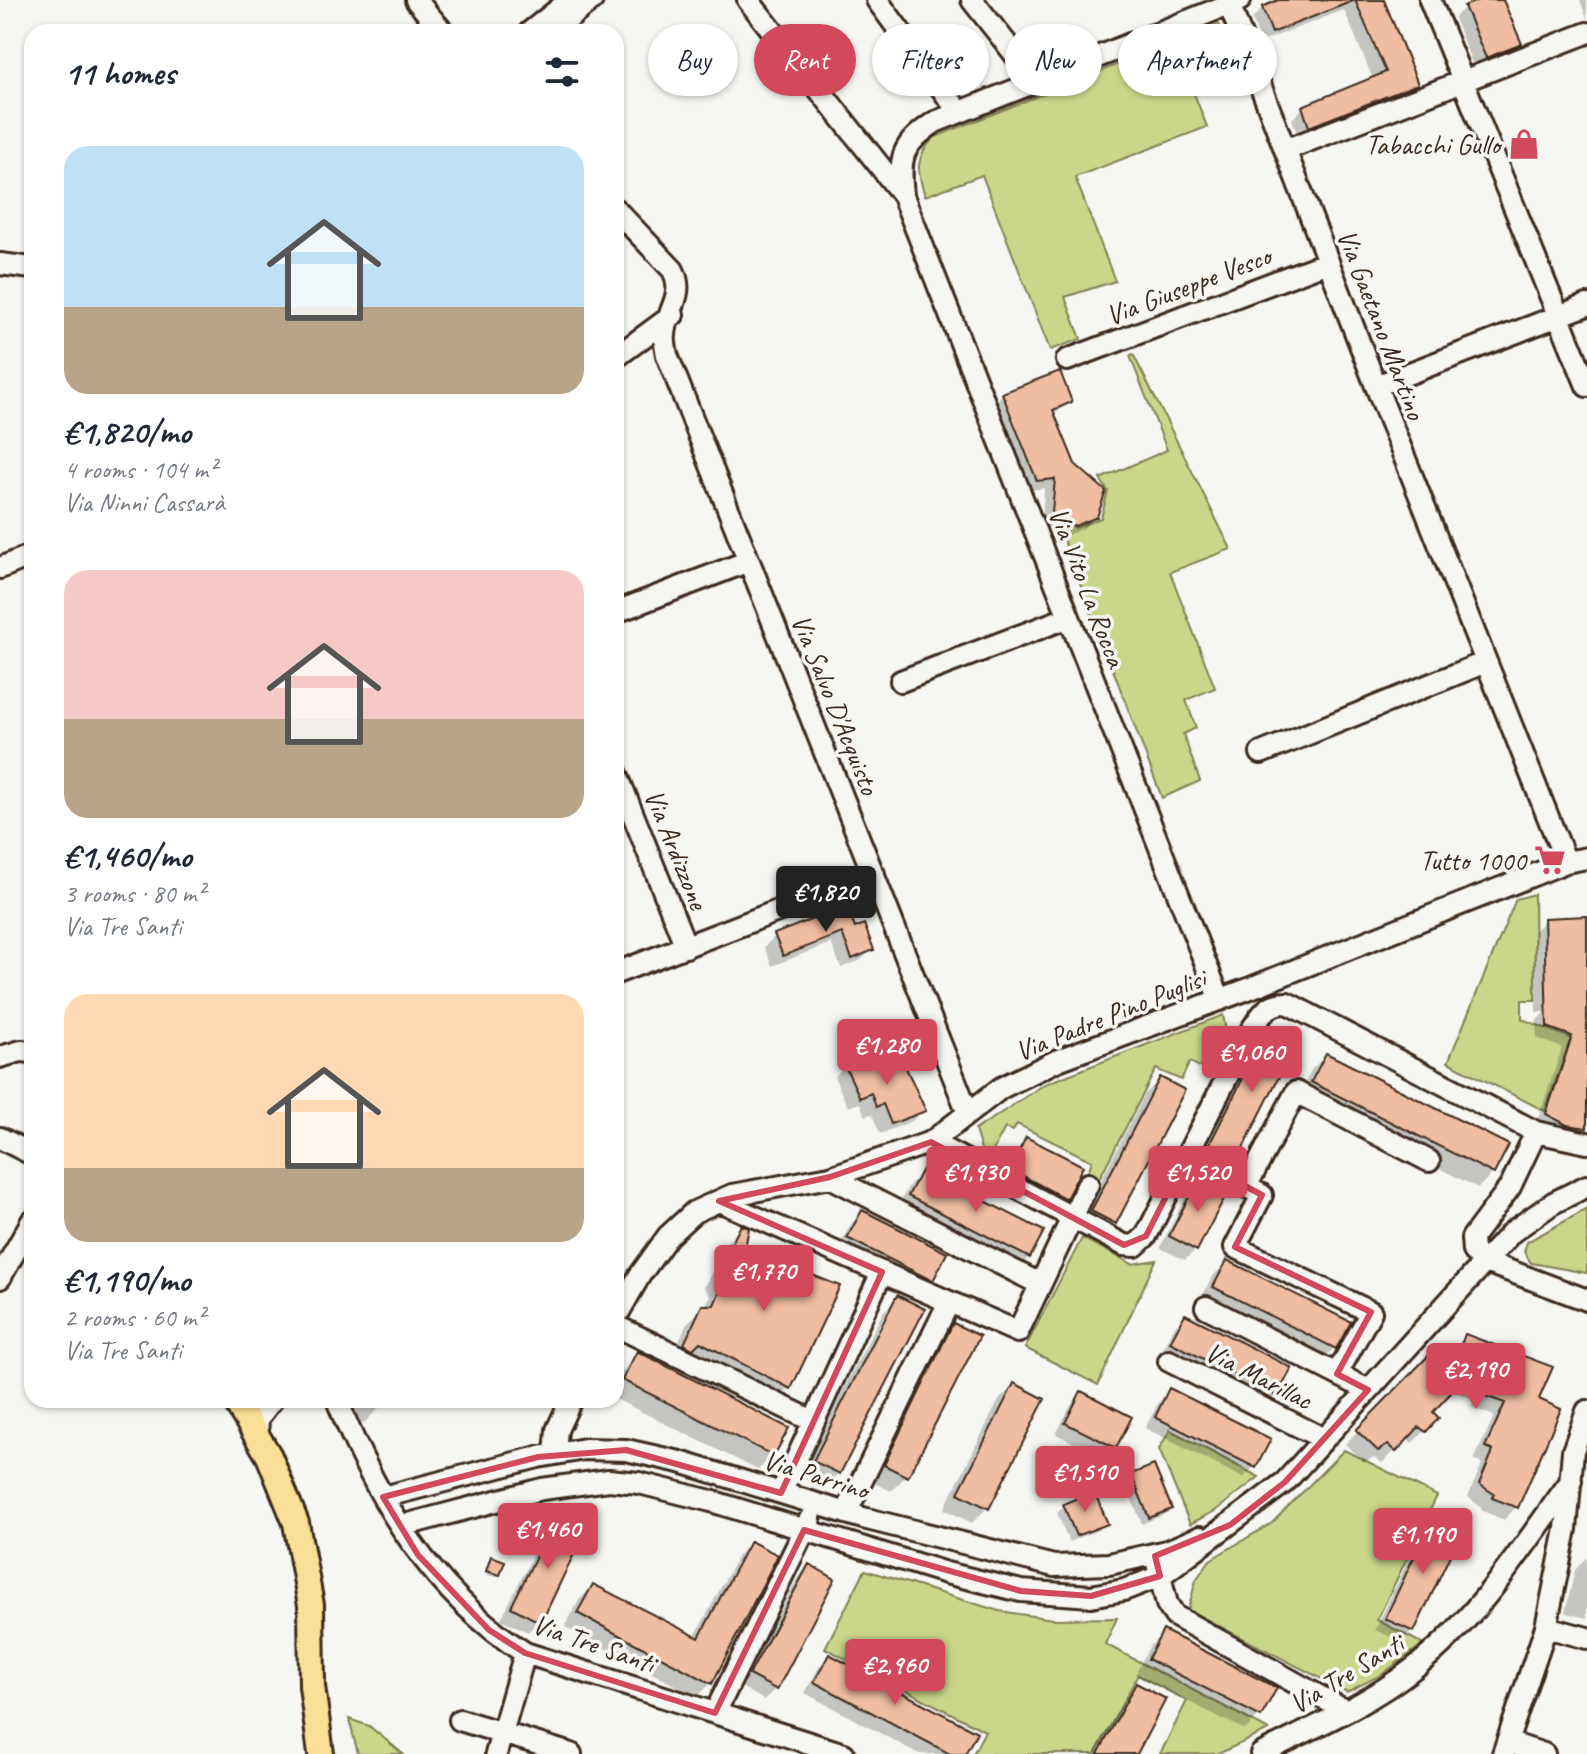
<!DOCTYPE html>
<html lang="en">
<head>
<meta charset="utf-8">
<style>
  :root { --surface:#fff; --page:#f2f2f3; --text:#1f2937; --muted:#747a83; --accent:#d1495b }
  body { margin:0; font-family:Caveat,sans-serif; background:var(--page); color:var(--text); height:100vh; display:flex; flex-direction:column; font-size:30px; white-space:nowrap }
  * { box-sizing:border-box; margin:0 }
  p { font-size:26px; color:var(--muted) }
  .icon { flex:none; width:44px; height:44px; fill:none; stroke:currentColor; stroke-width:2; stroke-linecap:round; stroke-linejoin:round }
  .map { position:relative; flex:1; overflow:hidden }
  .details { position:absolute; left:24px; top:24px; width:600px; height:1384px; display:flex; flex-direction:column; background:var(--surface); border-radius:24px; box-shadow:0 2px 6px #0004 }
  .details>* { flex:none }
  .guide { position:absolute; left:648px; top:24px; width:760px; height:72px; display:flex; gap:16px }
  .price { position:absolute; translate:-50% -68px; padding:0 18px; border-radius:8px; background:var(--accent); color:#fff; font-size:26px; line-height:52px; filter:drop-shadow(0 2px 4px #0008) }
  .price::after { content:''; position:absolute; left:50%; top:48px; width:24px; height:18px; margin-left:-12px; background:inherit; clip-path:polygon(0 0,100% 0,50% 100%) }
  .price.current { background:#222; color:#fff }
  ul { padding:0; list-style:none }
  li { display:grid; align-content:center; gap:16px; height:424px; padding:0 40px }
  li span { display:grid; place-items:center; height:248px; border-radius:24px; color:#555 }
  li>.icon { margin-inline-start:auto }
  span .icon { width:144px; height:144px; fill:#fffc; stroke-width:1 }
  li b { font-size:34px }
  h2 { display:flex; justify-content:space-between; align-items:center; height:96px; padding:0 40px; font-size:34px }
  .chip { padding:0 28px; border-radius:36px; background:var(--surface); box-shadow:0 2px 6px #0004; font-size:28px; line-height:72px }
  .chip.current { background:var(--accent); color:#fff }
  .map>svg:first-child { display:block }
</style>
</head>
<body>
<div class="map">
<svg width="1587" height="1754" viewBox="0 0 1587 1754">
  <rect width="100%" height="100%" fill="#f6f6f2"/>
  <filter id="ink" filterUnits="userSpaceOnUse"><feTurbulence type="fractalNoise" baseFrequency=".0125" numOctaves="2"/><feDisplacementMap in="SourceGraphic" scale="16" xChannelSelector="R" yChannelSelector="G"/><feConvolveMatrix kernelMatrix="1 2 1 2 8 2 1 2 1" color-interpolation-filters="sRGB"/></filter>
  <g filter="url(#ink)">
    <path fill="#cad78b" stroke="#828054" stroke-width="2" d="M1219,24L1234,65L1190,83L1207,127L1075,177L1115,281L1065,297L1081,339L1050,350L982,175L925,196C917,172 914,156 935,137Z
      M1133,354L1231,549L1170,572L1215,688L1186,700L1196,728L1183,734L1200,781L1162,798L1054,515L1075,528L1101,518L1108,491L1100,479L1167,450L1130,356Z
      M1534,894L1535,1000H1522V1019L1571,1038L1545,1111L1448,1062L1516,899Z
      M1223,1015L1228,1042L1212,1073L1190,1062L1181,1080L1156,1069L1099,1179L1088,1172L1092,1161L1017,1124L1013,1131L1005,1128L989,1158L984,1159L975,1130L1045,1084Z
      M1587,1209V1273L1531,1263L1524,1252L1527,1242Z
      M1082,1238L1132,1264L1156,1260L1098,1385L1025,1348Z
      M1170,1430L1259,1477L1215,1511L1190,1524L1159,1449Z
      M1344,1450L1437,1496L1377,1620L1423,1644L1381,1675L1347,1692L1188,1610L1196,1580L1210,1560L1272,1523Z
      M865,1570L999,1611L1053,1619L1117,1618L1105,1644L1269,1730L1218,1754H1160L1187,1701L1138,1675L1095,1754H973L985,1731L825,1648Z
      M349,1719L369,1726L403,1754H358Z"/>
    <path fill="#0003" d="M1283,0H1382L1416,84L1405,95L1298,136L1292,119L1303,108L1373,79L1344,10L1261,42L1252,19L1263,8Z
      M1484,0H1501L1520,44L1509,55L1474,68L1454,18L1465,7Z
      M1580,0H1587V19Z
      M1003,394L1070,402L1053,415L1096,516L1084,528L1063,537L1042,523L1044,488L1026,491L992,405Z
      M1545,920L1587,958V1139L1536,1125L1562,1048L1537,1038L1536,1021L1545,1012H1536L1534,931Z
      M854,931L872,949L861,960L841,968L831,943L772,966L764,947L775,936Z
      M1271,1028L1233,1162L1218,1177L1193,1165L1256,1043Z
      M870,1055L875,1067L923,1110L912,1121L880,1134L872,1114L865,1116L860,1103L848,1107L834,1077L845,1066Z
      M1326,1055L1493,1173L1478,1188L1298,1097L1311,1070Z
      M1160,1079L1115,1223L1100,1238L1078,1226L1145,1094Z
      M1027,1139L1065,1198L1054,1209L1000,1181L1016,1150Z
      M923,1172L1029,1257L1014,1272L895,1212L908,1187Z
      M1200,1179L1196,1249L1185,1260L1160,1248L1189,1190Z
      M862,1213L931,1279L920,1290L838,1249L851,1224Z
      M742,1227L743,1250L790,1387L775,1402L671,1360L687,1323L705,1307L710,1296L704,1287L727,1242Z
      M1227,1262L1348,1323L1334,1348L1319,1363L1199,1303L1212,1277Z
      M898,1297L839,1473L824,1488L799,1476L883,1312Z
      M1185,1316L1276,1395L1265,1406L1161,1353L1174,1327Z
      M954,1325L906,1476L891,1491L870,1481L939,1340Z
      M1466,1337L1537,1400L1558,1410L1516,1507L1504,1520L1481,1510L1482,1508L1468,1497L1482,1464L1474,1460L1494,1416L1471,1407L1474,1399L1450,1390L1430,1413L1436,1419L1425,1431L1412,1443L1406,1438L1382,1463L1374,1457L1364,1462L1345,1444L1433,1354L1447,1367L1453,1349Z
      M637,1353L773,1455L758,1470L616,1399V1380Z
      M1014,1385L987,1508L972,1523L944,1509L999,1400Z
      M1170,1391L1254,1467L1243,1478L1145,1428L1159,1402Z
      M1082,1394L1114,1447L1103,1458L1056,1434L1071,1405Z
      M334,1400H379L380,1407L365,1422L351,1428Z
      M1132,1476L1170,1508L1163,1515L1142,1524L1125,1483Z
      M1064,1506L1105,1523L1098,1530L1069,1542L1057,1513Z
      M556,1520L539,1621L528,1632L501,1619L545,1531Z
      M1432,1523L1458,1535L1412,1631L1401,1642L1375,1630L1421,1534Z
      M750,1543L711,1683L697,1697L565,1627L579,1600L593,1586L694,1638L737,1557Z
      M1586,1558L1587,1559V1618L1565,1613L1575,1570Z
      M492,1559L498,1574L495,1577L484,1574Z
      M809,1566L775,1689L764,1700L740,1686L798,1577Z
      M1164,1632L1260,1715L1245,1730L1135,1675L1149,1647Z
      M830,1656L963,1754H919L805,1693L819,1667Z
      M1136,1685L1134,1754H1094L1126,1696Z"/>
    <path fill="#f0bda2" stroke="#3b2a1e" stroke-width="2" d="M1278,0H1353V1L1272,33L1262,7Z
      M1355,0H1384L1418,84L1309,127L1302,106L1386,72Z
      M1479,0H1503L1522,44L1486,58L1464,6Z
      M1060,371L1072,402L1053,410L1075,464L1106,491L1097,517L1075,526L1052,512L1055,479L1037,481L1002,393Z
      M846,906L855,928L864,924L874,950L852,959L842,933L783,956L774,934Z
      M1587,916V1128L1567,1125L1546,1114L1572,1036L1547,1027L1544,918Z
      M1270,1025L1298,1039L1235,1164L1207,1149Z
      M872,1053L876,1065L902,1059L926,1111L891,1124L883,1104L876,1107L871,1093L860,1098L844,1064Z
      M1326,1053L1509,1145L1494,1174L1311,1082Z
      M1160,1077L1185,1090L1116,1224L1091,1211Z
      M1026,1137L1083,1166L1066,1199L1010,1169Z
      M922,1169L1044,1231L1030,1258L908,1196Z
      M1199,1177L1228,1191L1197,1251L1169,1236Z
      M862,1210L947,1253L933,1281L847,1238Z
      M741,1225L749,1228L745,1248L840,1286L791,1389L700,1342L693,1349L684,1344L702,1305H714L724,1280L718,1271Z
      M1227,1260L1351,1322L1336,1349L1213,1287Z
      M897,1295L925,1309L840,1474L813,1461Z
      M1185,1314L1292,1368L1277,1396L1170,1342Z
      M953,1323L980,1336L908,1477L884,1465Z
      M1465,1334L1553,1367L1539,1399L1561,1409L1518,1508L1492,1498L1494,1494L1479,1484L1493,1451L1485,1447L1505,1403L1482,1395L1485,1386L1464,1379L1433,1412L1439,1418L1426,1432L1419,1427L1396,1452L1388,1445L1378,1451L1356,1430L1433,1351L1452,1370Z
      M637,1351L789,1428L774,1456L622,1380Z
      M1014,1383L1045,1399L989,1509L958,1493Z
      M1169,1388L1271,1439L1256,1468L1155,1417Z
      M1081,1391L1132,1417L1116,1448L1065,1423Z
      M1154,1465L1172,1509L1149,1518L1131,1474Z
      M1094,1491L1108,1524L1076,1536L1063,1504Z
      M555,1518L584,1533L541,1623L511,1607Z
      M1431,1520L1460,1534L1414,1632L1385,1619Z
      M750,1541L778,1555L712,1684L577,1613L593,1584L699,1638Z
      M491,1556L505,1561L500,1575L486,1571Z
      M809,1564L835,1579L777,1690L749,1675Z
      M1163,1630L1277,1688L1261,1717L1148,1659Z
      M829,1654L977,1732L965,1754H950L814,1682Z
      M1136,1683L1166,1699L1137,1754H1098Z"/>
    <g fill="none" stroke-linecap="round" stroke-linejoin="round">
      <defs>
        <path id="minor" d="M416,0L443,32
          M748,0L902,194
          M877,0L959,112
          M972,0L1036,81
          M1430,0L1587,386
          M1229,4L1376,386L1566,862
          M561,25L592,0
          M530,32L570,0
          M1285,150L1587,33
          M616,210L673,270C686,296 666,310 665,335C664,341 666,349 667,355L968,1113
          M0,264L32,268
          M616,357L673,315
          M1067,360L1328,262
          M1376,386L1587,305
          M0,568L32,555
          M616,612L749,561
          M901,681L1069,617
          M1261,753L1486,662
          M616,772L686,947
          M616,973L874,874
          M1220,1000L903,196C899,156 901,145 935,122L1240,0
          M0,1057L21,1051L32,1052
          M1536,1132L1510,1187L1472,1238L1473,1251L1483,1261L1587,1300
          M0,1138L32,1154
          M931,1142L1124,1245L1135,1246L1146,1236L1250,1032C1261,1016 1266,1003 1287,1003L1536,1132L1587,1143
          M1187,1155L1262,1195L1235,1247L1371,1312L1337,1374
          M830,1177L1038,1283
          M1246,1187L1296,1092L1429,1161
          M719,1201L1018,1332L1088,1184
          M0,1278L32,1221
          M1206,1307L1368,1390
          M616,1317L640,1275L668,1236L694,1212L732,1195L830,1177L931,1142L1001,1088L1058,1060L1248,989L1566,862L1587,858
          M616,1326L813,1421
          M1169,1361L1324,1439
          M337,1400C377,1501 433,1594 525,1653L844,1754
          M257,1436L258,1418L272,1400
          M555,1454L557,1430L571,1400
          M781,1493L882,1272
          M383,1497L538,1457L585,1449L626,1450L680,1462L863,1518L1054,1566L1109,1564L1167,1551L1200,1537
          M846,1513L949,1302
          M401,1526L542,1489L609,1480L639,1483L711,1501L946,1573L1021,1591L1091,1596L1124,1590L1160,1576L1285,1482L1512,1232L1553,1203L1587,1186
          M1157,1563L1167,1604L1175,1616L1346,1711
          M1546,1627L1587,1638
          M715,1713L810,1519
          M460,1720L571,1754
          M1507,1742L1544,1754
          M496,1754L525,1653
          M1261,1754C1311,1728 1365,1706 1410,1671C1477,1621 1522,1547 1571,1481
          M1503,1754L1546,1627L1566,1529L1573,1451L1587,1411"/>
        <path id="major" d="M235,1400L269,1456L296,1523L311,1605L312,1686L321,1754"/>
      </defs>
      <use href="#minor" stroke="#3b2a1e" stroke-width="26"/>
      <use href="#major" stroke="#3b2a1e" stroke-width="30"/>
      <use href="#minor" stroke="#f6f6f2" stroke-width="20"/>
      <use href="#major" stroke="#fadf96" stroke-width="24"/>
    </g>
  </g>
  <path fill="none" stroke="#d1495b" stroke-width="6" stroke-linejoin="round" d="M931,1142L1124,1245L1146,1236L1187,1155L1262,1195L1235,1247L1371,1312L1337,1374L1368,1390L1285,1482L1230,1525L1155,1556L1160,1576L1091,1596L1021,1591L804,1530L715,1713L525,1653L489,1630L418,1555L383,1497L538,1457L626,1450L781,1493L882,1272L719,1201L830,1177Z"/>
  <defs>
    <symbol id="shop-bare" viewBox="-9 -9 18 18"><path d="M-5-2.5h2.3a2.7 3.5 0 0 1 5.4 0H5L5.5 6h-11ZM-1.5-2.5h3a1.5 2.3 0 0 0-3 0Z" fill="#d1495b" stroke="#f6f6f2" stroke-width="2.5" paint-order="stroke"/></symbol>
    <symbol id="supermarket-bare" viewBox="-9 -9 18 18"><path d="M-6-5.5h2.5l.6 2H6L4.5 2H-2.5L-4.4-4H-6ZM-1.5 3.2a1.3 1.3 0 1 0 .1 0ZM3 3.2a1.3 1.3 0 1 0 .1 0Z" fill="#d1495b" stroke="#f6f6f2" stroke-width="2.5" paint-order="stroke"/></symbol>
  </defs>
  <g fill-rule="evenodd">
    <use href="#shop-bare" x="1502" y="122" width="44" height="44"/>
    <use href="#supermarket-bare" x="1528" y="838" width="44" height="44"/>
  </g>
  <g text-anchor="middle" stroke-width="7" stroke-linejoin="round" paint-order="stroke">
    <g font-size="28" fill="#3b2a1e" stroke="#f6f6f2" text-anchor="end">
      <text x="1500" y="154">Tabacchi Gullo</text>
      <text x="1526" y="870">Tutto 1000</text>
    </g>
    <g font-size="28" fill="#3b2a1e" stroke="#f6f6f2">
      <text transform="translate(1188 285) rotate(-21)" y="10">Via Giuseppe Vesco</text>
      <text transform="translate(1382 324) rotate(69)" y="10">Via Gaetano Martino</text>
      <text transform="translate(1088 587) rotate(69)" y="10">Via Vito La Rocca</text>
      <text transform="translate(836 704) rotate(68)" y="10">Via Salvo D'Acquisto</text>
      <text transform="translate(677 849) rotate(68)" y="10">Via Ardizzone</text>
      <text transform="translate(1110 1014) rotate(-22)" y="10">Via Padre Pino Puglisi</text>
      <text transform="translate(1259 1375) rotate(27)" y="10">Via Marillac</text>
      <text transform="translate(816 1474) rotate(17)" y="10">Via Parrino</text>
      <text transform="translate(594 1643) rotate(19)" y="10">Via Tre Santi</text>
      <text transform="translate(1346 1673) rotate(-31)" y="10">Via Tre Santi</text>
    </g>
  </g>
</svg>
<b class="price current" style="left:826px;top:934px">€1,820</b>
<b class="price" style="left:887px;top:1087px">€1,280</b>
<b class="price" style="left:1252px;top:1094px">€1,060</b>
<b class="price" style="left:976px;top:1214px">€1,930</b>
<b class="price" style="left:1198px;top:1214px">€1,520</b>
<b class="price" style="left:764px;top:1313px">€1,770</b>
<b class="price" style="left:1476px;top:1411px">€2,190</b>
<b class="price" style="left:1085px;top:1514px">€1,510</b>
<b class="price" style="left:548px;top:1571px">€1,460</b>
<b class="price" style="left:1423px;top:1576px">€1,190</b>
<b class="price" style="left:895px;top:1707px">€2,960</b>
<div class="guide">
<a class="chip">Buy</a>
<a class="chip current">Rent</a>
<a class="chip">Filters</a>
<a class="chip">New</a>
<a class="chip">Apartment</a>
</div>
<section class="details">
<h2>11 homes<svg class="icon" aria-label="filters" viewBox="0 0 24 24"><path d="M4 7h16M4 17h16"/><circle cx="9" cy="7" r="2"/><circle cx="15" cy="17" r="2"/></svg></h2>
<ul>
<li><span style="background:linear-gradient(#bfe0f5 65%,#b9a48a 0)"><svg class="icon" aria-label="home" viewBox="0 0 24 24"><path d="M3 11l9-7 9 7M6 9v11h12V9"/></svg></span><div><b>€1,820/mo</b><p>4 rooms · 104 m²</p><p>Via Ninni Cassarà</p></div></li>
<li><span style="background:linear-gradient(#f6c9c9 60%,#b9a48a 0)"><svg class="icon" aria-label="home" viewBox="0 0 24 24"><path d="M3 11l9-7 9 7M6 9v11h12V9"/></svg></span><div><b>€1,460/mo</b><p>3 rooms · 80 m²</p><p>Via Tre Santi</p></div></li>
<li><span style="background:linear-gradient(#ffd9b3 70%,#b9a48a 0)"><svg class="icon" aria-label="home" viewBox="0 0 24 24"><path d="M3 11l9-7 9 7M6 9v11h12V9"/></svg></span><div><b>€1,190/mo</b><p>2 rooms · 60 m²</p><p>Via Tre Santi</p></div></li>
</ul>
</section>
</div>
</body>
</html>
